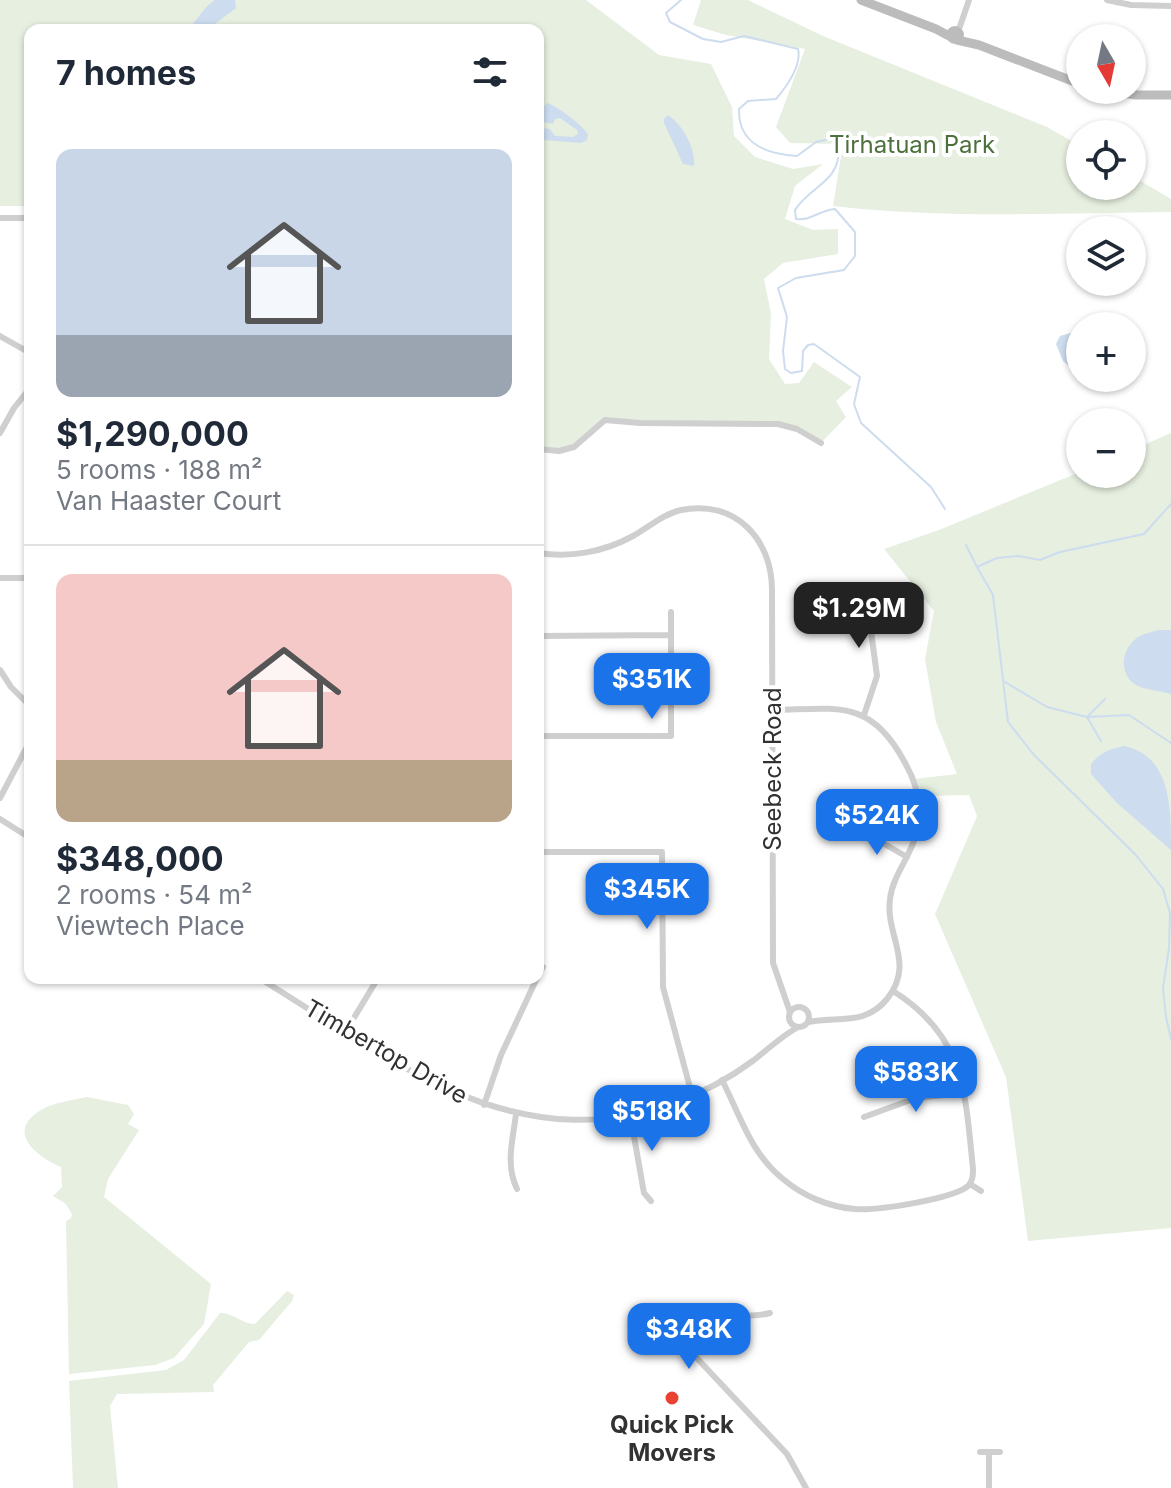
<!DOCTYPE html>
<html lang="en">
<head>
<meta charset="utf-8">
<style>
  :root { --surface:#fff; --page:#f2f2f3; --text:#1f2937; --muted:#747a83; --line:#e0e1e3; --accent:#1a73e8 }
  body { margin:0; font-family:Inter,sans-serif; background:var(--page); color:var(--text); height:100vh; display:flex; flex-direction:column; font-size:30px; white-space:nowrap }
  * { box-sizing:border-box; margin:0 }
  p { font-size:26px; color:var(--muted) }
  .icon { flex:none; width:44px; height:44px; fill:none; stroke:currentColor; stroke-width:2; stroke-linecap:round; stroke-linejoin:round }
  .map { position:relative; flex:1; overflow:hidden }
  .drawer { position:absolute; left:24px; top:24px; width:520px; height:960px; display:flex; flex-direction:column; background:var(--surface); border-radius:16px; box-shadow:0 2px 6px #0004 }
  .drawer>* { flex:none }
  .needle { width:52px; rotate:171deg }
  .controls { position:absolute; left:1066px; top:24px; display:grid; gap:16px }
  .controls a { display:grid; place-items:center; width:80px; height:80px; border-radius:50%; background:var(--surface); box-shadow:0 2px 6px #0004; font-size:40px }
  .price { position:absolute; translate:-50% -68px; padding:0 18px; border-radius:16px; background:var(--accent); color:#fff; font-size:26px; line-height:52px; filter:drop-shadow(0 2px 4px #0008) }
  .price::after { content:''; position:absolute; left:50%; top:48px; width:24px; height:18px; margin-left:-12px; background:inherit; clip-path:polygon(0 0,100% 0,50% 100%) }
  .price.selected { background:#222; color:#fff }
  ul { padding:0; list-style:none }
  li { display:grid; align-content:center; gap:16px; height:424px; padding:0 32px }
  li+li { border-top:2px solid var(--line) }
  li span { display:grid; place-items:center; height:248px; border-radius:16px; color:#555 }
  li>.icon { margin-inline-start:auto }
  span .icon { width:144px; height:144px; fill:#fffc; stroke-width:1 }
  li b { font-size:34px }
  h2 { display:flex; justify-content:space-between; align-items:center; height:96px; padding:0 32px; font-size:34px }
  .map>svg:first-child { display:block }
</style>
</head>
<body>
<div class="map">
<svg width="1171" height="1488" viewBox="0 0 1171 1488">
  <rect width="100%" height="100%" fill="#fff"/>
  <path fill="#e6efe0" d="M0,0H586L659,55L711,64L732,107L734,136L755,157L793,169L823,164L795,186L785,219L813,230L838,229V254L783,263L764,279L771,314L769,359L785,384L799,383L814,362L852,387L836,401L846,417L821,443L784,425L605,420C582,443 571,451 538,449V30H30V206H0Z
    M701,0H748L823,36L1047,127L1080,146V186H1132V176L1171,199V212C1058,213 945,219 833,206L843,144L790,143L776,127L805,49L726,35L693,25Z
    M1171,433V1228L1028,1241L1006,1077L935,914L977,816L969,795L919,796L914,779L957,774L936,722L925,659L934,611L884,549L939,530L1080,472V474H1132V450Z
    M87,1097L128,1105L134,1114L128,1124L139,1130L108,1179L104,1197L211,1284L204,1324L174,1358L155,1365L69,1374L66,1221L71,1218L72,1214L66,1204L53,1196L62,1187L61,1167C35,1156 4,1130 43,1109C56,1102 73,1100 87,1097Z
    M287,1291L294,1295L292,1301L259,1340L249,1342L213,1385L214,1392L117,1394L110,1406L118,1488H73L69,1381L166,1370L184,1360L220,1313C233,1312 241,1324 255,1324Z"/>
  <path fill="#cddcee" d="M215,0H235L236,8L207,30H186C198,21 202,8 215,0Z
    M547,103C557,106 582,125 588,134L587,140L581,143L543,140L541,134L543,128L550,129L555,136L573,137L578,134L577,130L560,118L555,119L553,124L543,122L539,112Z
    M668,115C683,125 696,149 694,166L683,164L664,123V119Z
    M1074,332C1081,346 1083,358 1076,372L1063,361L1056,344L1060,336Z
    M1158,630H1171V694C1161,691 1149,690 1140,687C1117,677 1120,647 1140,636C1146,633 1153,632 1158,630Z
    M1124,746C1171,756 1171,807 1171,850L1117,803L1091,774V764C1101,752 1110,749 1124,746Z"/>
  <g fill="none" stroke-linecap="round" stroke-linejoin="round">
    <path stroke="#cddcee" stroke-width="2" d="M681,0L666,13L670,22L703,39L721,42L744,36L798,49C802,66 787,86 776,99L748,101L739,109C738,144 766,154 797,156L816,142L830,139L839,149C839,183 811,185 795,210L796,219C811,221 820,210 835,209L855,232V256L844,270L796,278L778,288L787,317L783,351L785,369L791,373L802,371L803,351L808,345L814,344L860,377L854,404L861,423L931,487L945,509
      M966,545L977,567L997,558L1019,556L1040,560L1060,552L1144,534L1171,504
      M977,567L993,595L1008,722L1034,755L1135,854L1163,889L1170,913L1169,948L1163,988L1166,1017L1171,1039
      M1005,682L1047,707L1087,717L1129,715L1171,743
      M1101,741L1087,717L1105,699"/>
    <path stroke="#cfcfcf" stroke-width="6" d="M1107,0L1131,5L1171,6
      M958,32L969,0
      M0,218H30
      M0,336L30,353
      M0,433L14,408L30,388
      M538,449L559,451L574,447L605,420L640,423L778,424L797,429L821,443
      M538,553C570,558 604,552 633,536C649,527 663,514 681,510C735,499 772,539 772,590L773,963L790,1012
      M0,578H30
      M857,593L867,601
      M538,636L671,635
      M0,670L11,687L30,706
      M773,710C836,709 870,698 904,761C917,783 923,805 917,831C912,855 893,874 890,899C885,936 916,963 887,999C865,1026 838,1016 808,1022
      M864,715L877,676L867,601L868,589
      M538,736H671V612
      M0,798L30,741
      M0,819L30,838
      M862,831L907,857
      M538,852H662L663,987L692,1095
      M538,976L543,967
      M259,978C389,1057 512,1161 674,1103C702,1093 730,1078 754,1060C769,1048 782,1036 798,1027
      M789 1017a10 10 0 1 1 20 0a10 10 0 1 1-20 0Z
      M346,1031L378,978
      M722,1080C740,1115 751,1154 783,1179C803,1196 829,1207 855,1209C876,1211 953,1199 968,1186C973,1181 973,1175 973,1169C965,1091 965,1036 893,991
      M484,1105L501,1055L537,978
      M516,1114C513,1140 505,1164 517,1189
      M630,1114L644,1193L651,1201
      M864,1117L916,1098L963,1093
      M970,1184L981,1191
      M770,1313C745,1320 704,1310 684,1326L682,1334L694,1355L787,1454L806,1488
      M980,1452H1000
      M989,1452V1488"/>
    <path stroke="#bcbcbc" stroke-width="9" d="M861,0L936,29L951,37
      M950.5 35a4.5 4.5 0 1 1 9 0a4.5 4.5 0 1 1-9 0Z
      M957,40L979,45L1080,84
      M1102,90L1136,95H1171"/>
  </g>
  <circle fill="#ea4133" stroke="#fff" stroke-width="3" cx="672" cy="1398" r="8"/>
  <g text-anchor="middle" stroke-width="8" stroke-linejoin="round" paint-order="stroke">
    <g font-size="24" fill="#4d703d" stroke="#fff">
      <text x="912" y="153">Tirhatuan Park</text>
    </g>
    <g font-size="24" fill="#323232" stroke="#fff">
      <text transform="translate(773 769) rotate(-90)" y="8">Seebeck Road</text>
      <text transform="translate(386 1052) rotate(30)" y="8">Timbertop Drive</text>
    </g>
    <g font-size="24" font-weight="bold" fill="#323232" stroke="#fff">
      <text x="672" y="1433">Quick Pick<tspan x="672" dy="28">Movers</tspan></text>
    </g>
  </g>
</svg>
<div class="controls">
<a><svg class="needle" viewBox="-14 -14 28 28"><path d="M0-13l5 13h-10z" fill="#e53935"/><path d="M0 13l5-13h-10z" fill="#747a83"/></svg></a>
<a><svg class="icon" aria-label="locate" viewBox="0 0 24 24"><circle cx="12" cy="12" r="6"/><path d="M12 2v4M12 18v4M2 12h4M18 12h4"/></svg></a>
<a><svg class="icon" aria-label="layers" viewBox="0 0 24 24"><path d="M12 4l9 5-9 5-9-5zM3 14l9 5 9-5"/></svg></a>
<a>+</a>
<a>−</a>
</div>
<b class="price selected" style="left:859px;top:650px">$1.29M</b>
<b class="price" style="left:652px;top:721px">$351K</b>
<b class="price" style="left:877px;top:857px">$524K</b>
<b class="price" style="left:647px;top:931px">$345K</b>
<b class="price" style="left:916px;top:1114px">$583K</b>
<b class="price" style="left:652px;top:1153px">$518K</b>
<b class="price" style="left:689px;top:1371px">$348K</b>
<section class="drawer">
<h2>7 homes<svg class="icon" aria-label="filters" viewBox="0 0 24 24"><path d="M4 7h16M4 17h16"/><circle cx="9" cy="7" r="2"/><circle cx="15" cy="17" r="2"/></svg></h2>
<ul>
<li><span style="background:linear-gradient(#c9d6e8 75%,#9aa5b1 0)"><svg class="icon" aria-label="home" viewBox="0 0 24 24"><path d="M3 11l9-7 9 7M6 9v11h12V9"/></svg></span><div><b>$1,290,000</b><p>5 rooms · 188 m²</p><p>Van Haaster Court</p></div></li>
<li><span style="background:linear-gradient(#f6c9c9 75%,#b9a48a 0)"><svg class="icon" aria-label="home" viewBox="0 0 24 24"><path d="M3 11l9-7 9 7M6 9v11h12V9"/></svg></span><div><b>$348,000</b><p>2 rooms · 54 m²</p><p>Viewtech Place</p></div></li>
</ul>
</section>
</div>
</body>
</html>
